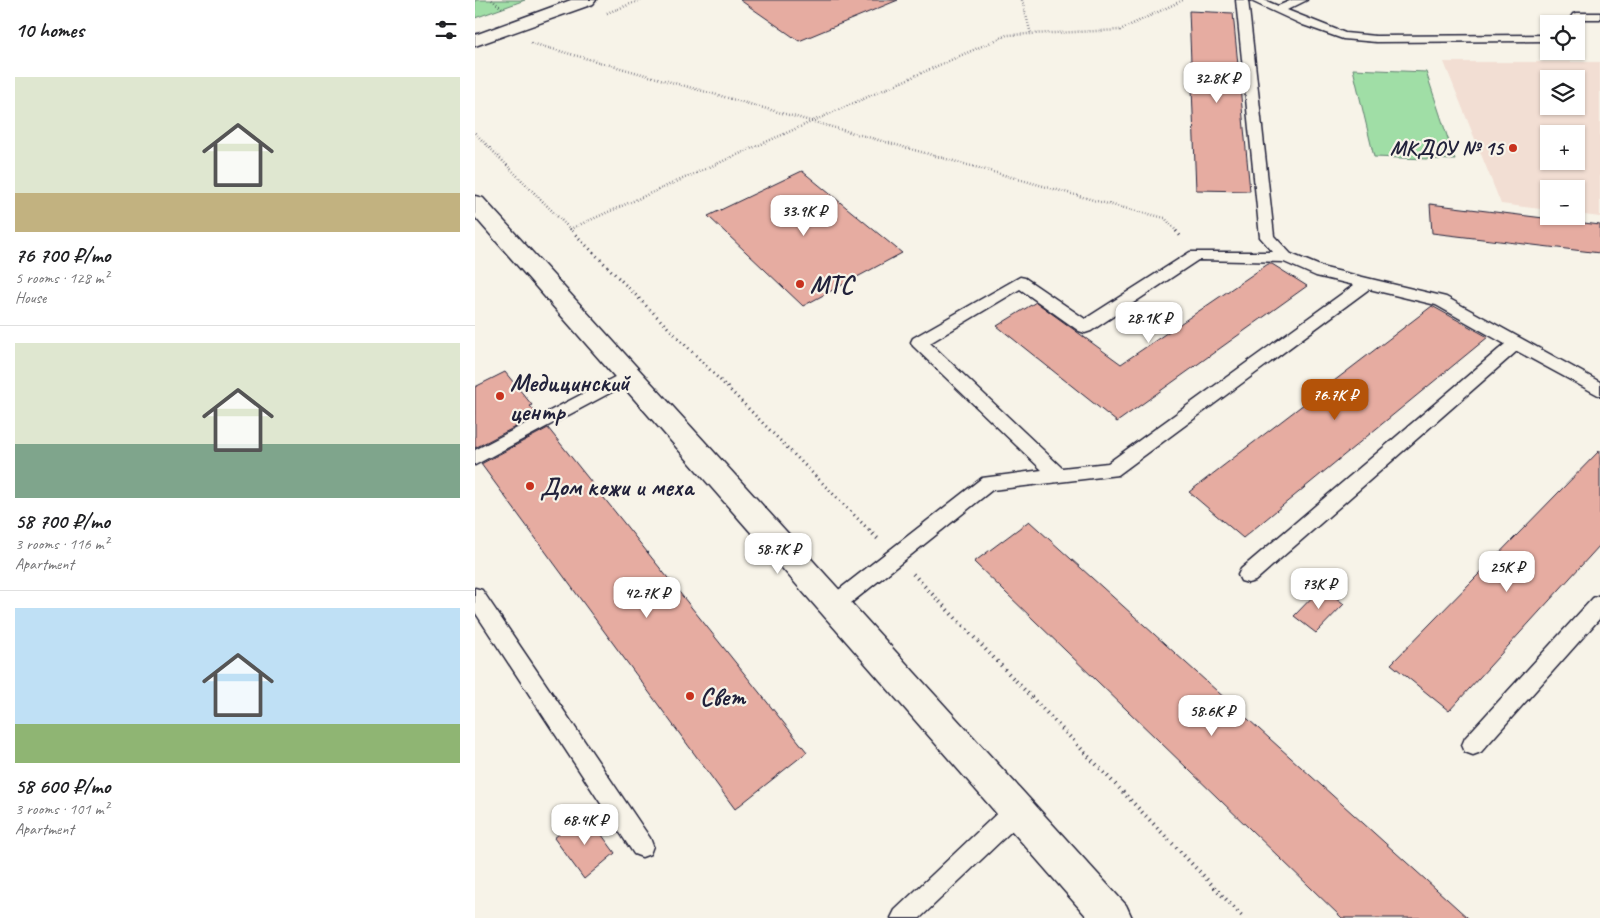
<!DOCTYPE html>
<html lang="en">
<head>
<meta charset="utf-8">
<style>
  :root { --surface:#fff; --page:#f6f6f6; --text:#202124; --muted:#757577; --line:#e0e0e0; --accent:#b45309 }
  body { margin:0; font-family:Caveat,sans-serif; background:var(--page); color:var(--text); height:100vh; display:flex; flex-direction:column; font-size:19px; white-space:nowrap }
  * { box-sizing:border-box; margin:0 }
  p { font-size:16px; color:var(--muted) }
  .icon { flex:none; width:28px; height:28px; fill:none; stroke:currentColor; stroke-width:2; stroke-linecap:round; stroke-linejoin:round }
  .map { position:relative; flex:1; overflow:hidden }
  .drawer { display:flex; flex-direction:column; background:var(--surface); width:475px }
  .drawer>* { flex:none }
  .buttons { position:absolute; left:1065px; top:15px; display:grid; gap:10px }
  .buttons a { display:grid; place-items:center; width:45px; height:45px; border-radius:0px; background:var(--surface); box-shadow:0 1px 4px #0004; font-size:25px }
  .price { position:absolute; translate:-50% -42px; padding:0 11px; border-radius:10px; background:#fff; color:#222; font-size:16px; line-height:32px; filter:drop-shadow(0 1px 2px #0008) }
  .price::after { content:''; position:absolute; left:50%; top:30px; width:15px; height:11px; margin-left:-8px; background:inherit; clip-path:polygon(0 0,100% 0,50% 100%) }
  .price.selected { background:var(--accent); color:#fff }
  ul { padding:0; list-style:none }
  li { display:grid; align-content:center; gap:10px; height:265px; padding:0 15px }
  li+li { border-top:1px solid var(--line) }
  li span { display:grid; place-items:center; height:155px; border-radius:0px; color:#555 }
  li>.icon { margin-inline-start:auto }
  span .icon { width:90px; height:90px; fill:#fffc; stroke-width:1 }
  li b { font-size:21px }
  h2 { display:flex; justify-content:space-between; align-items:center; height:60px; padding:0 15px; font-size:21px }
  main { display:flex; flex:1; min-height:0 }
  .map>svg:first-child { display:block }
</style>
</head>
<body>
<main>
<section class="drawer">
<h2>10 homes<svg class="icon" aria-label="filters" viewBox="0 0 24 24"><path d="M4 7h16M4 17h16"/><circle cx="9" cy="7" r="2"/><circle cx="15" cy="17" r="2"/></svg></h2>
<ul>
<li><span style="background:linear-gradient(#dfe7d0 75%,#c2b280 0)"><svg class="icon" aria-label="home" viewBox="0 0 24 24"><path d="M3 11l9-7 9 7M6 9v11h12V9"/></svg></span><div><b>76 700 ₽/mo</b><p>5 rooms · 128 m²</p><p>House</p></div></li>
<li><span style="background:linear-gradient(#dfe7d0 65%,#7fa58c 0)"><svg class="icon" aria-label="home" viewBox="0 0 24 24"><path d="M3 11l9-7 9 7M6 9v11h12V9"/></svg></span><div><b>58 700 ₽/mo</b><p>3 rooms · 116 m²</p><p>Apartment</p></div></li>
<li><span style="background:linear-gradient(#bfe0f5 75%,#8fb573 0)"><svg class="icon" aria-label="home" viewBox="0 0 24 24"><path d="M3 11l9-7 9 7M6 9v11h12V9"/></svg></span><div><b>58 600 ₽/mo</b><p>3 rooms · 101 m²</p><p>Apartment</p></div></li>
</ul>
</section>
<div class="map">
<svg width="1125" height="918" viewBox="0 0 1125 918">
  <rect width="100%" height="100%" fill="#f7f3e8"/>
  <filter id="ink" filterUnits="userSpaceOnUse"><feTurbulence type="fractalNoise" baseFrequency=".02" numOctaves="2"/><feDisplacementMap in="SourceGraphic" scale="10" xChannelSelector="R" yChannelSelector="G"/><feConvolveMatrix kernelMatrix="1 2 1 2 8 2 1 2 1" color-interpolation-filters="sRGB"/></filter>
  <g filter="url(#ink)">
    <path fill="#f2ded3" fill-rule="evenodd" d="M969,62H1125V217L1101,214V189H1074V210L1026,204ZM1074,79H1101V106H1074ZM1074,134H1101V161H1074Z"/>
    <path fill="#a0dea6" stroke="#618070" d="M0,0H50L0,18Z
      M878,69L951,72L980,160L899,157Z"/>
    <path fill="#e6aca1" stroke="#22223b" d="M265,0H423L324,41Z
      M714,11L758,13L775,191L721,190Z
      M327,171L427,253L328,306L233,216Z
      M955,204L1125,225V253L957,233Z
      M793,264H797L832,286L642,422L522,326L561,302L646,364Z
      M957,306L1013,337L768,538L714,492Z
      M30,372L57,405L55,406L63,415L0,448V387Z
      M73,428L332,752L260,809L6,464Z
      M1125,450V545L974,711L916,664Z
      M554,521L993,918H867L499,562Z
      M847,587L869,604L841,633L819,616Z
      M111,813L140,853L109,879L79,838Z"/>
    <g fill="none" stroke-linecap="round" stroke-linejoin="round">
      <defs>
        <path id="service" d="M761,0H773L799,236L816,254L850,268L971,297L1125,382V396L1042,351L780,581L773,583L766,581L763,575L766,569L1030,344L961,305L894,289L643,475L517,490L366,611L359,614L352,611L349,605L352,599L507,478L567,470L438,346L436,342L438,338L545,277L550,278L610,319L715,252H798L785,237ZM723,260L809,262L841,276L879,285L633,463L587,468L455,343L545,289L604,331L610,333L616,331Z
          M774,0H789L803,6L817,0H832L812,10L870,33L901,36L1074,35V41L901,42L868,39L828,25Z
          M1102,13H1125V19H1106L1101,26V24H1091L1098,14Z
          M155,369L161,371L163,375L161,379L0,465V450Z
          M0,588L7,590L175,838L178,846L175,854L167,857L159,854L0,612Z
          M1125,595V618L1006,752L998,755L990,752L987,745L990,738L1118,598Z
          M542,799L550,802L553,810L550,818L445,918H416L420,910L534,802Z"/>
        <path id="tertiary" d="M96,0H121L118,4L0,46V35Z
          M0,196L8,198L651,905L657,918H613L0,217Z"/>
      </defs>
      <use href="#service" stroke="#22223b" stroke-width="3"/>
      <use href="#tertiary" stroke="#22223b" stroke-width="3"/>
      <path stroke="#22223b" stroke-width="2.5" stroke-dasharray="0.5 2.5" stroke-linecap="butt" d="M17,0L27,8
        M547,0L556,34
        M132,13L166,0
        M56,43L629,203L690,218L702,232
        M0,133L98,232
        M95,229L532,35L645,30L708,0"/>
      <path stroke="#22223b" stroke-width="3" stroke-dasharray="1 4" stroke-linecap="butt" d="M97,231L396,532
        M701,231L707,238"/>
      <path stroke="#22223b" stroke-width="4" stroke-dasharray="1 4.5" stroke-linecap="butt" d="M394,530L404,540
        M438,574L769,918"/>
      <use href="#service" fill="#f7f3e8" fill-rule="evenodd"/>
      <use href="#tertiary" fill="#f7f3e8" fill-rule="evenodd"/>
    </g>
  </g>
  <g fill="#c8321e" stroke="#f7f3e8" stroke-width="2">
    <circle cx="1038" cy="148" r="5"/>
    <circle cx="325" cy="284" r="5"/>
    <circle cx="25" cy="396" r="5"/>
    <circle cx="55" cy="486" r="5"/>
    <circle cx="215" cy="696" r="5"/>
  </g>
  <g text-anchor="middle" stroke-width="4.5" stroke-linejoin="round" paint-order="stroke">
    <g font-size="21" font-weight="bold" fill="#22223b" stroke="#f7f3e8" text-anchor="end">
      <text x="1028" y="155">МКДОУ № 15</text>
    </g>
    <g font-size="25" font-weight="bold" fill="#22223b" stroke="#f7f3e8" text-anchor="start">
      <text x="335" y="293">МТС</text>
      <text x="35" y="391">Медицинский<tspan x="35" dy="29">центр</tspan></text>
      <text x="65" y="495">Дом кожи и меха</text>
      <text x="225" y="705">Свет</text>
    </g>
  </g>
</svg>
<div class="buttons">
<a><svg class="icon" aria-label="locate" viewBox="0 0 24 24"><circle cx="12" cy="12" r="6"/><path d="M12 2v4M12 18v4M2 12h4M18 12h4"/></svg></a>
<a><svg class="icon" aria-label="layers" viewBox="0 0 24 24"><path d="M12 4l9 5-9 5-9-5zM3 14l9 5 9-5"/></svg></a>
<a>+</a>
<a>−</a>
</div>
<b class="price" style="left:742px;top:104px">32.8K ₽</b>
<b class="price" style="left:329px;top:237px">33.9K ₽</b>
<b class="price" style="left:674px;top:344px">28.1K ₽</b>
<b class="price selected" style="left:860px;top:421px">76.7K ₽</b>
<b class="price" style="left:303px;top:575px">58.7K ₽</b>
<b class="price" style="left:1032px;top:593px">25K ₽</b>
<b class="price" style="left:844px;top:610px">73K ₽</b>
<b class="price" style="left:172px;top:619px">42.7K ₽</b>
<b class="price" style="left:737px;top:737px">58.6K ₽</b>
<b class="price" style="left:110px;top:846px">68.4K ₽</b>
</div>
</main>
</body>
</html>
